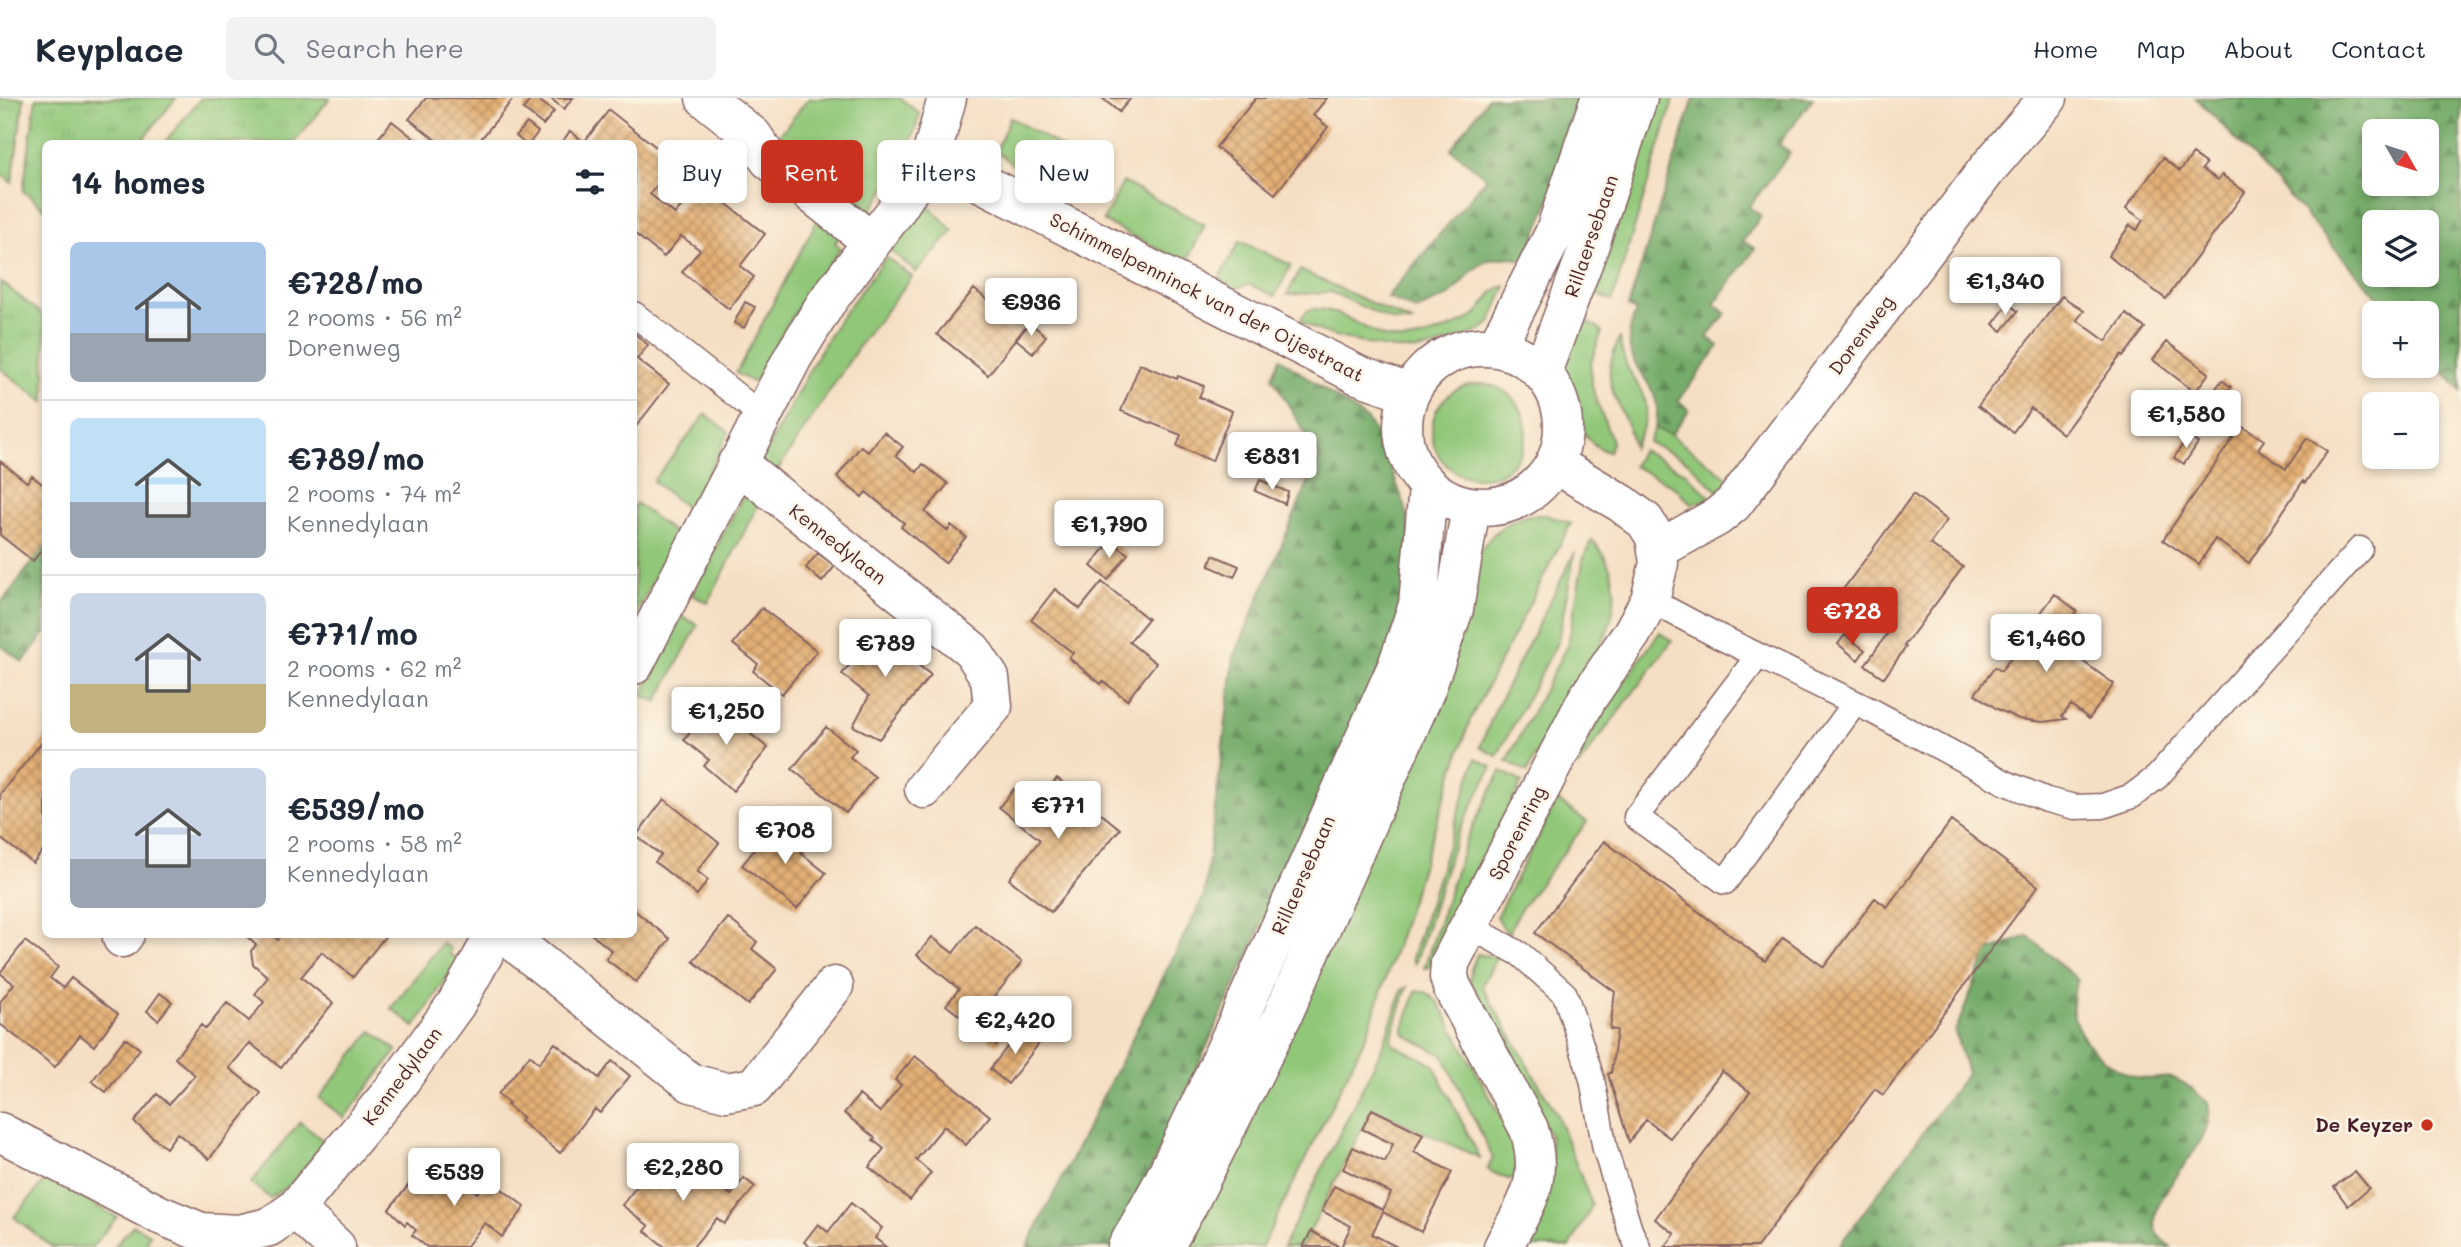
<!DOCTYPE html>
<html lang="en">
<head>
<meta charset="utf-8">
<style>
  :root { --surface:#fff; --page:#f2f2f3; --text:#1f2937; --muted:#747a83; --line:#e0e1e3; --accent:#c8321e }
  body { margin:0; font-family:Mali,sans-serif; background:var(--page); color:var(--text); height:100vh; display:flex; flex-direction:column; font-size:26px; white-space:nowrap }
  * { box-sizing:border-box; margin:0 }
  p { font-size:23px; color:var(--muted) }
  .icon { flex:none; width:38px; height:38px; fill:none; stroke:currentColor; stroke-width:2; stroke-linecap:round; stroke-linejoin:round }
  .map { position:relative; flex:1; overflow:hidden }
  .drawer { position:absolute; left:42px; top:42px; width:595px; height:798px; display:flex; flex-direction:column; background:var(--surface); border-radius:10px; box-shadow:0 4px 10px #0003 }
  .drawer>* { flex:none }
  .banner { position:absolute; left:658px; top:42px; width:665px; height:63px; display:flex; gap:14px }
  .needle { width:46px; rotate:129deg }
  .fabs { position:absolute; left:2362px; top:21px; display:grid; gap:14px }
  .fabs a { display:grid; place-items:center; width:77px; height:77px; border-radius:10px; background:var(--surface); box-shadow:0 4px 10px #0003; font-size:35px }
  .price { position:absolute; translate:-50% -60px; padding:0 16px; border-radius:7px; background:#fff; color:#222; font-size:23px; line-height:46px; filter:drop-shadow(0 2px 4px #0008) }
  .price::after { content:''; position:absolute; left:50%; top:42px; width:21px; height:16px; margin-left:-10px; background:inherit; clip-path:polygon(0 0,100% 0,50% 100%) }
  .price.current { background:var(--accent); color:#fff }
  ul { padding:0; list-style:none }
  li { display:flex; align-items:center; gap:21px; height:175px; padding:0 28px }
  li+li { border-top:2px solid var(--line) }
  li span { display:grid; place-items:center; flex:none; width:196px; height:140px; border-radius:10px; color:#555 }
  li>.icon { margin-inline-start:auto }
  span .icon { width:84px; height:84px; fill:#fffc; stroke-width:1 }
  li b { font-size:30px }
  h2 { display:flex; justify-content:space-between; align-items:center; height:84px; padding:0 28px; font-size:30px }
  .chip { padding:0 24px; border-radius:10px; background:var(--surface); box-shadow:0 4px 10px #0003; font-size:24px; line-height:63px }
  .chip.current { background:var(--accent); color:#fff }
  header { display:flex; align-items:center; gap:42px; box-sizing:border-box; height:98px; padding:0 35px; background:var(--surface); border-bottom:2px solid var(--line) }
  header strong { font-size:33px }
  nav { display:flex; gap:38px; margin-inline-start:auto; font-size:24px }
  .search { width:490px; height:63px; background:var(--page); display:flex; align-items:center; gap:18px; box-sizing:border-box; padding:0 24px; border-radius:10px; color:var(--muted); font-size:26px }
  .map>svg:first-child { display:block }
</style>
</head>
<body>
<header>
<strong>Keyplace</strong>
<div class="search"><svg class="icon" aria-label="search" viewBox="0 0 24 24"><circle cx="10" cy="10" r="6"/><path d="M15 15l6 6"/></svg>Search here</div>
<nav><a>Home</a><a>Map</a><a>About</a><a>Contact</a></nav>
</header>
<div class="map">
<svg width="2461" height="1149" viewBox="0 0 2461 1149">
  <defs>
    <pattern id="forest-firs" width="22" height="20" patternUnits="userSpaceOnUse" patternTransform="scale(1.75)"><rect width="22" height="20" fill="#74ac69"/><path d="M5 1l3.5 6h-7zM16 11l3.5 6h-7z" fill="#618b57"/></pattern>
    <pattern id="park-tufts" width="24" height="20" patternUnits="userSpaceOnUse" patternTransform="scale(1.75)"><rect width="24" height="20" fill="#91c779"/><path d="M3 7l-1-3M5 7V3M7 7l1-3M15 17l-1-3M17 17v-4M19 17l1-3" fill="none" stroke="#7faa69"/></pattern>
    <pattern id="building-cross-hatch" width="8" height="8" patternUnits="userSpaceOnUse" patternTransform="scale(1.75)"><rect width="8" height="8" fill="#e3b076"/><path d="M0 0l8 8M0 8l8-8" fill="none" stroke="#ba8f61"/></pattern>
  </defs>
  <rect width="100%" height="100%" fill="#fcf5e5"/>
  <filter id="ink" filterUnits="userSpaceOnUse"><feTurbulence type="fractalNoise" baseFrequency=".0143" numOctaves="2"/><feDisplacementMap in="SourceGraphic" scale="14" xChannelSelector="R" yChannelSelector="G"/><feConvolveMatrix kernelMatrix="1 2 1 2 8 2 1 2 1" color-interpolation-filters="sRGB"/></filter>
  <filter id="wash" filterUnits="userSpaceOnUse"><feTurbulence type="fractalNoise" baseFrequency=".00686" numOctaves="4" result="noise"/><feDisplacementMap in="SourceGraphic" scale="28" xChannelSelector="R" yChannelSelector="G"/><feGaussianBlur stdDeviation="1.57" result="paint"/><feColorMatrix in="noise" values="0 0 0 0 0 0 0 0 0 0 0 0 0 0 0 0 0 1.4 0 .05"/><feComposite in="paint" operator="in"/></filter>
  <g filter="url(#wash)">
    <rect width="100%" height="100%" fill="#f5dfc4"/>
    <path fill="#91c779" stroke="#6e7352" stroke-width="2" d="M809,0H900L920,16C910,53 893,82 870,113L861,106L854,115L773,45Z
      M1648,0H1674L1612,203L1587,192Z
      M1010,19L1083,62L1060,101L1014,77L1017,70L996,53Z
      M1123,84L1205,127L1186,165L1103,123Z
      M929,108L953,133L916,174L891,153L918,118Z
      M820,117L842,135L835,145L841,150L801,204L754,285L736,275Z
      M1240,143L1291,167L1275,198L1249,186L1234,191L1219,181Z
      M886,159L912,179L861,245L775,376L760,365L816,260L839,222Z
      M1300,172L1414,225L1393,223L1331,194L1287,197Z
      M1506,188L1490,225L1481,232C1462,240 1439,249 1418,252C1396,255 1318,237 1301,223C1308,190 1367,233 1384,239C1389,240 1395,241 1400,242C1417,244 1462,227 1475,217C1487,207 1489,191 1506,188Z
      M1579,221L1599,230L1602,234C1598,245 1593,255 1591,266C1588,291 1602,315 1610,337L1612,344L1609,354C1578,346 1560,292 1565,262C1568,248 1575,234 1579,221Z
      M1620,239C1623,293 1668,289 1633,350C1632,323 1607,299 1610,271C1610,261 1616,249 1620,239Z
      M1432 333a47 47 0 1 1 94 0a47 47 0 1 1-94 0Z
      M706,316L729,334L689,412L653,383Z
      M1655,330L1671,337L1731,382L1719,394L1687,363L1648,344Z
      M1642,352L1686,375L1711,400L1692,406L1672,387L1633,368Z
      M746,392L760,403L708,505L692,497Z
      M636,405L677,437L636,516L634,515V408Z
      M1530,417H1545L1571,425L1470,622L1368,934L1262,1149H1175L1475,463C1488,438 1502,424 1530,417Z
      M1592,442C1604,455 1613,472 1614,490C1618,536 1587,564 1565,601C1551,624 1540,650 1527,674L1507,663L1568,546L1584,458Z
      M1575,454L1558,543L1497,658L1480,649L1496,610Z
      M681,518L698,527L657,604L642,597Z
      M1660,534L1672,543L1578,668H1574L1604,612Z
      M1476,660L1492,669L1457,737L1415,866L1412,860Z
      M1501,673L1522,684L1436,850L1430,869L1424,870L1467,740Z
      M1557,702L1587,724L1520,812L1508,836L1496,819Z
      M442,845L451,851L449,856L459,861L415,929L391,910Z
      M1477,856L1497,859L1482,888L1557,1017L1592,1107L1570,1149H1522L1553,1073L1550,1038L1470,885L1471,871Z
      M1407,889L1391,941L1392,946L1433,966L1480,1060L1372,1010L1302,1149H1283L1374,967L1384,945L1402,892Z
      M1416,892L1427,895L1439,905L1517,1049L1516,1079L1510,1082L1487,1072L1493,1060L1443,957L1407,938L1403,933Z
      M372,933L397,953L344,1020L319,1000Z
      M300,1024L325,1044L291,1086L270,1100L251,1085Z
      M46,1081L117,1119L92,1149H52L14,1119Z
      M133,1127L150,1136L146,1144L154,1149H114Z"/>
    <path fill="url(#forest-firs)" stroke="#5f664a" stroke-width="2" fill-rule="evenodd" d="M1488,0H1589L1525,164L1510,159L1488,162L1473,172L1449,198L1416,212L1387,199L1487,80L1451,51Z
      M1694,0H1813L1779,46L1790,55L1749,109L1761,118L1743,143L1755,151L1714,206L1726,216L1707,239L1719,248L1678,303L1689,312L1671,337L1655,330C1666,287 1633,280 1629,246C1628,235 1632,224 1636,213L1628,209Z
      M2196,0H2461V293L2427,255V215H2392L2271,78ZM2427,33V86H2375V33ZM2427,124V177H2375V124Z
      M1280,260L1366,321L1380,342L1405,408L1410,434L1402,521L1115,1149H1027L1204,798L1234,559L1319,359L1272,279Z
      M45,448V535L23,564L0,547V506Z
      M2028,838L2078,882C2056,923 2100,970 2139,980C2150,983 2162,978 2172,980C2185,983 2198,997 2208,1005C2220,1051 2136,1099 2159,1138C2162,1142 2168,1146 2171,1149H1838L1967,975L1955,934L1987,854Z"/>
    <path fill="url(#park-tufts)" stroke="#6e7352" stroke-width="2" d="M0,0H24L12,85L0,75Z
      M36,0H176L140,45L46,46L45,111L23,93Z
      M201,0H330L294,45H164Z
      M0,183L43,217L45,216V305L0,270Z"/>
    <g id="blocks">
      <path fill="url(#building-cross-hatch)" d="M426,0H514L477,46H441L409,21Z
        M532,0H536L554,14L543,27L523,11Z
        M550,0H573L564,11Z
        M1102,0H1131L1119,14Z
        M1256,0H1327L1313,17L1328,29L1275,96L1216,49Z
        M609,12L675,64L650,96L675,116L700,85L765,136L740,168L754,179L729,211L682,174L700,152L681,138L664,159L634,135V46H561L570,33L584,44Z
        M392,23L421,46H374Z
        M527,25L538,34L529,46H525L516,38Z
        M2193,56L2206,66L2202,71L2218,82L2222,77L2245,94L2166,201L2108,158L2130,127L2137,132L2143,122L2126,110L2163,60L2180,73Z
        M974,191L1002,214L1007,207L1029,224L988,277L937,236Z
        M2062,198L2084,213L2077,222L2106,243L2126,216L2145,230L2123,259L2121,257L2063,336L2031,310L2013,334L1978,308Z
        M745,204L755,209L744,230L734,225Z
        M2008,206L2018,213L2002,233L1993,226Z
        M1030,225L1046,238L1033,255L1016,241Z
        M634,235L648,247L637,261L669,286L634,331Z
        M2167,244L2209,275L2195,294L2153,262Z
        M1140,266L1177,281L1178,278L1204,288L1199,299L1232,313L1212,363L1177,348L1181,337L1121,313Z
        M2222,282L2231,289L2217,310L2207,303Z
        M2241,328L2264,342L2258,351L2286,371L2307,340L2327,353L2305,385L2303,383L2249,465L2215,441L2199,466L2163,442Z
        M884,334L903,349L896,357L917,374L923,366L948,386L925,414L948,433L951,427L966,439L945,465L901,429L904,425L866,394L862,399L837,379L861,348L868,354Z
        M2188,338L2198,345L2184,366L2174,360Z
        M0,363L27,384L32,378L46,389V446L33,463L0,437Z
        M1260,382L1288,394L1285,406L1255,393Z
        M1913,396L1947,422L1930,446L1963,469L1904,548L1906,549L1884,580L1865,567L1887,536L1858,516L1852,525L1831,508Z
        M1111,443L1128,456L1108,482L1091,468Z
        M818,455L835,468L822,484L806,470Z
        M1213,457L1239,468L1234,479L1209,468Z
        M1102,484L1148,521L1129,544L1156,565L1127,602L1103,583L1101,586L1069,560L1073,555L1031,522L1055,491L1080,511Z
        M2055,496L2077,513L2055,543L2114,586L2089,621L2071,607L2062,618L2066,621L2043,624L2019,621L1997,611L1975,596L1995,569L2001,573L2034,530L2031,528Z
        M762,510L817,553L782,596L753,573L758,566L733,546Z
        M888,519L910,537L898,551L931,577L879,641L853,628L869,598L842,576Z
        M1845,537L1865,552L1858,562L1838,546Z
        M713,606L768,650L733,693L704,668L709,662L684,642Z
        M826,629L856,652L850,659L875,679L846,715L792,671Z
        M46,639V749L33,765L0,740V696Z
        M1057,680L1120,731L1051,814L1009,781L1040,742L999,709L1014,691L1035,707Z
        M664,701L719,745L697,773L708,782L697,797L655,764L661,757L636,738Z
        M1951,723L2038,788L1883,997L1875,991L1757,1149H1665L1675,1136L1655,1121L1750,994L1722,973L1670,1040L1646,1022L1629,1044L1608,976L1611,975L1617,932L1610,931L1615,894L1535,835L1604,743L1765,863L1783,839L1824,869L1875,800L1887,809Z
        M777,724L807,748L801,755L826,775L797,811L742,767Z
        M634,812L670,841L636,884L606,861L612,853L591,836H634Z
        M728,820L757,844L752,851L777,871L748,907L693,863Z
        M975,827L1022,864L990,904L1015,924L997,947L946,907L959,891L917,857L932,839L953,855Z
        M244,836H271L278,842L282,836H387L353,879L322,854L301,879L333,905L281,970L250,945L229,970L261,995L209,1061L177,1035L166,1050L134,1024L157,996L169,1006L195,977L175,960L201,927L206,931L227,905L249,923L264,904L255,896L268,879L253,866L251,853L256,847Z
        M25,843L58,869L50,880L63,890L71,880L118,916L94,948L80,937L55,969L0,926V904L14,886L0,875Z
        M160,895L172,904L158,922L147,913Z
        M1022,930L1040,944L1008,986L990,971Z
        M125,940L140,951L106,994L92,983Z
        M555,945L599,980L612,963L630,978L600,1015L595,1011L560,1055L520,1023L523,1020L507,1007L509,1005L498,996L530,957L539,965Z
        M915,958L990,1018L966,1047L944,1028L916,1062L931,1075L910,1102L869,1069L884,1051L873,1042L875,1040L844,1015L859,997L880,1014L901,987L895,982Z
        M1372,1011L1423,1036L1414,1054L1452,1074L1421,1134L1383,1114L1372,1136L1397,1149H1341L1351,1128L1322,1113L1334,1088L1383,1112L1391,1095L1343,1071L1353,1049L1385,1064L1393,1046L1362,1031Z
        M679,1056L731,1097L744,1080L755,1089L724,1126L717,1120L693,1149H665L645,1133L649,1128L622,1107L654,1067L664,1075Z
        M446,1060L476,1084L471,1090L477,1095L489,1081L525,1109L502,1139L485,1125L466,1149H427L412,1137L416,1132L407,1124L405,1127L389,1111L421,1072L430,1079Z
        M2355,1073L2369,1090L2348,1108L2334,1089Z
        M851,1105L882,1130L875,1140L886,1149H810L804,1144L818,1126L828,1134Z
        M1311,1133L1340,1149H1303Z"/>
    </g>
  </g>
  <g filter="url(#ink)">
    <use href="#blocks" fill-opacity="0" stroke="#866261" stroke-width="2"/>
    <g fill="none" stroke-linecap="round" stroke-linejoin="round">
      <defs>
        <path id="lane" d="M634,216L761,317
          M1650,502L1716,537L1874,614L2006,685L2047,702L2075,709L2103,708L2132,698L2157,679L2360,451
          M1758,558L1636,719L1725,784L1855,605
          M1469,828L1520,856L1565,896L1592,981L1605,1051L1630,1132L1638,1149"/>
        <path id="street" d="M705,0L753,38L769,62L872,144
          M931,59L1358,277L1409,295
          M737,365L972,552L990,580L993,608L924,691
          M1657,452L1717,419L1733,406L1989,69L2048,0
          M634,567L793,259L826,205L894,115L931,59L947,0
          M504,836L691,985L726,994L754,989L834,888
          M122,840L125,836
          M0,1034L160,1117L201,1134L239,1136L269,1129L295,1111L398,986L456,906L495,836
          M295,1111L336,1149
          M1503,1149C1527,1103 1545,1084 1529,1031L1452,889L1449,879L1450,865L1587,601L1632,535L1650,502L1659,465L1655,439L1645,423L1621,405L1555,366"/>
        <path id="secondary" d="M1403 329a80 80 0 1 1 160 0a80 80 0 1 1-160 0Z
          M1496,250L1554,136L1600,0
          M1542,274L1589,149L1638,0
          M1127,1149L1162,1086L1212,981L1397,568L1418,507L1428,389
          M1164,1149L1188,1107L1282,919L1426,591L1454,511L1471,409"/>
      </defs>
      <use href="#lane" stroke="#866261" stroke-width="27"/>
      <use href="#street" stroke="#866261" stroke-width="41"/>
      <use href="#secondary" stroke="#866261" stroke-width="41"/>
      <use href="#lane" stroke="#fff" stroke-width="24"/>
      <use href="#street" stroke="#fff" stroke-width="38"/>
      <use href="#secondary" stroke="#fff" stroke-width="38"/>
    </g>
  </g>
  <circle fill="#c8321e" stroke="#fcf5e5" stroke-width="2.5" cx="2427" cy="1027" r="7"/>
  <g text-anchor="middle" stroke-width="5" stroke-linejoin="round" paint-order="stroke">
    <g font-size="19" fill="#4a1f2b" stroke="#fcf5e5">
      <text transform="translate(1591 138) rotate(-71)" y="7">Rillaersebaan</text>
      <text transform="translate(1207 199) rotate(27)" y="7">Schimmelpenninck van der Oijestraat</text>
      <text transform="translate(1861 237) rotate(-53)" y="7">Dorenweg</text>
      <text transform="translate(838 446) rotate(38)" y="7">Kennedylaan</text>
      <text transform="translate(1517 735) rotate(-63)" y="7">Sporenring</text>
      <text transform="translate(1303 777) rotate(-66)" y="7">Rillaersebaan</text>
      <text transform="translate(402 978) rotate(-53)" y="7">Kennedylaan</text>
    </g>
    <g font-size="19" font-weight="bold" fill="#4a1f2b" stroke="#fcf5e5" text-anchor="end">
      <text x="2413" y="1034">De Keyzer</text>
    </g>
  </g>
</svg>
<div class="fabs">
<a><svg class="needle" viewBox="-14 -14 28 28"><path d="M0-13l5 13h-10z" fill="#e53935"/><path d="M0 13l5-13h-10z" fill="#747a83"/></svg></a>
<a><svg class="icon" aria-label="layers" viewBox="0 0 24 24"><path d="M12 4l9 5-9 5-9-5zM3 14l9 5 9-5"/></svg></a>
<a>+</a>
<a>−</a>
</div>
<b class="price" style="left:2005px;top:219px">€1,340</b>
<b class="price" style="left:1031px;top:240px">€936</b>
<b class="price" style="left:2186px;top:352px">€1,580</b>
<b class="price" style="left:1272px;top:394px">€831</b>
<b class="price" style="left:1109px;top:462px">€1,790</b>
<b class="price current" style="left:1852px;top:549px">€728</b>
<b class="price" style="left:2046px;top:576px">€1,460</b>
<b class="price" style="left:885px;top:581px">€789</b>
<b class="price" style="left:726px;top:649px">€1,250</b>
<b class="price" style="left:1058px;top:743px">€771</b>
<b class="price" style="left:785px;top:768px">€708</b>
<b class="price" style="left:1015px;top:958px">€2,420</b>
<b class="price" style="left:683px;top:1105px">€2,280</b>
<b class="price" style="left:454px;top:1110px">€539</b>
<div class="banner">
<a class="chip">Buy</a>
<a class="chip current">Rent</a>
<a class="chip">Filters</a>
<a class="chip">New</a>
</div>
<section class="drawer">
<h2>14 homes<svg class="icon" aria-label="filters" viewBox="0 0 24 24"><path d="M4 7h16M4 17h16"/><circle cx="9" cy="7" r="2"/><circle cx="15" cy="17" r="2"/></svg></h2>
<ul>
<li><span style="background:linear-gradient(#a9c7e8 65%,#9aa5b1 0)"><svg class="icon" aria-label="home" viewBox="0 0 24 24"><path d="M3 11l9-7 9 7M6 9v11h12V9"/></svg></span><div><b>€728/mo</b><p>2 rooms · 56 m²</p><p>Dorenweg</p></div></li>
<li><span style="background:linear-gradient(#bfe0f5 60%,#9aa5b1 0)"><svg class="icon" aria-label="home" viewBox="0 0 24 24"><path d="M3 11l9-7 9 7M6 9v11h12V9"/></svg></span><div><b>€789/mo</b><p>2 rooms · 74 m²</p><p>Kennedylaan</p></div></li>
<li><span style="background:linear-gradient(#c9d6e8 65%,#c2b280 0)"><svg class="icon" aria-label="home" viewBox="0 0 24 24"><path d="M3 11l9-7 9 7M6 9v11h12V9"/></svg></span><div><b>€771/mo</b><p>2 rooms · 62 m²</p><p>Kennedylaan</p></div></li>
<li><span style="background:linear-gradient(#c9d6e8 65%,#9aa5b1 0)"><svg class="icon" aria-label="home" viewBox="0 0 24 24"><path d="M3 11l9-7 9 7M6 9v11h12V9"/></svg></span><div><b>€539/mo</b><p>2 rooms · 58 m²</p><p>Kennedylaan</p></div></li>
</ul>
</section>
</div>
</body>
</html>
